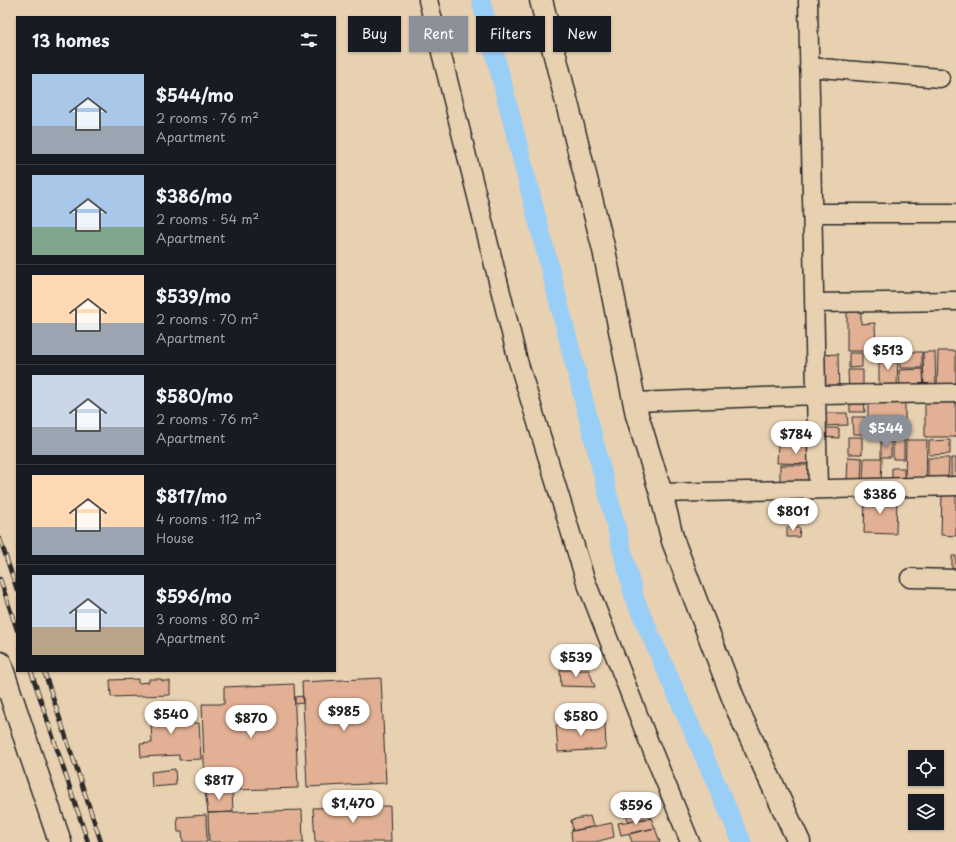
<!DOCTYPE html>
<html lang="en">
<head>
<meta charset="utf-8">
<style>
  :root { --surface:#171b24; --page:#242831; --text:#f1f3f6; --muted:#9ea1a6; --line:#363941; --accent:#8c9099 }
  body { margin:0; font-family:"Playpen Sans",sans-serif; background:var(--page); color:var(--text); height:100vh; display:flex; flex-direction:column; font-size:15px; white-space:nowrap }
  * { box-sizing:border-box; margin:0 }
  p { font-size:13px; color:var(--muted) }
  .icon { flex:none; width:22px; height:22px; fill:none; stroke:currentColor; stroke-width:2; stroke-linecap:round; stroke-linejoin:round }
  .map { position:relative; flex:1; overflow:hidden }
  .side { position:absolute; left:16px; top:16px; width:320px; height:656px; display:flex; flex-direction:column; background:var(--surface); border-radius:0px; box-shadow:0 1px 3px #0004 }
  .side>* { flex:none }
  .guide { position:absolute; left:348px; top:16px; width:380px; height:36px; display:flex; gap:8px }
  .fabs { position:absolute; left:908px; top:750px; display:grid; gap:8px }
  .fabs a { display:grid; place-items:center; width:36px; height:36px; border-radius:0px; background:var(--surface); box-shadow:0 1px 3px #0004; font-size:20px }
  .price { position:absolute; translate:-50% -34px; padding:0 9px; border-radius:14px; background:#fff; color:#222; font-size:13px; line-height:26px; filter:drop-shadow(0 1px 2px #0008) }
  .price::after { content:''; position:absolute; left:50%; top:24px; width:12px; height:9px; margin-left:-6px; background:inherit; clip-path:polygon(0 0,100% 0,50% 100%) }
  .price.active { background:var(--accent); color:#fff }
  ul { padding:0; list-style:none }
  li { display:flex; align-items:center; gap:12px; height:100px; padding:0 16px }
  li+li { border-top:1px solid var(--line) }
  li span { display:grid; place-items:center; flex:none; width:112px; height:80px; border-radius:0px; color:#555 }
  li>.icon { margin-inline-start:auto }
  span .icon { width:48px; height:48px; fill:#fffc; stroke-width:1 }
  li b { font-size:17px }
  h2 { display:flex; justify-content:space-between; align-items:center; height:48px; padding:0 16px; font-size:17px }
  .chip { padding:0 14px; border-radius:0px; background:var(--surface); box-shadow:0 1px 3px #0004; font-size:14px; line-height:36px }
  .chip.active { background:var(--accent); color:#fff }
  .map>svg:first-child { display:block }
</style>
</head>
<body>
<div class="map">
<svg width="956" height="842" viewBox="0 0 956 842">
  <rect width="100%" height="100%" fill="#e8d1b1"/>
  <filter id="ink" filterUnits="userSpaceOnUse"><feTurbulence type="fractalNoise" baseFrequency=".025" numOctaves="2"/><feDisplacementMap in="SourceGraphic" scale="8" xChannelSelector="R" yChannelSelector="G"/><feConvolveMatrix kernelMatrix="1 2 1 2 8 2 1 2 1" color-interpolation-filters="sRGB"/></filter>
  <g filter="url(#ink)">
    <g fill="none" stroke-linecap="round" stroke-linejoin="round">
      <path stroke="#99cef7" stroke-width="19" d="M481,0L635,600L742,842"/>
    </g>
    <path fill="#e2b094" stroke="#2b2b2b" d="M847,310H861V324L875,323L876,351H847Z
      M938,351H956V389L937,388Z
      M900,352H922V368H900Z
      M923,352H935L936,388H924Z
      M849,353H862V367L849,368Z
      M879,353H898L897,390L879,389Z
      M838,354L839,392L822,393L821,355Z
      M923,369L924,391H900L899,370Z
      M848,370H863V392H849Z
      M925,396H956V437H925Z
      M850,399H864L865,412H850Z
      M868,400H905V433L868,434Z
      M820,413H847L848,425L820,426Z
      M852,417H865L866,434H853Z
      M820,428H839V438L820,437Z
      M848,437H862V454H848Z
      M881,440L891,441V457H881Z
      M893,440H904V459H893Z
      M906,440H927L926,482L905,481Z
      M950,440V454L929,455V441Z
      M778,445L814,446V464L777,463Z
      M848,457L862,458L861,481H847Z
      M864,458H882L881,482L863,481Z
      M928,458H949L948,481L928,480Z
      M951,458H956V480H951Z
      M780,465H816V482L780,481Z
      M892,468H904V483H892Z
      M942,494H956V536L941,535Z
      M865,496L897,498L896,534L864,533Z
      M787,527L800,528L799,537H787Z
      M952,556H956V569H952Z
      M560,670H589L595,687L561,686Z
      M381,678L386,783L307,787L302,682Z
      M138,679V683L149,682V679H161L162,681H170V695L111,697L110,680Z
      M294,684L298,788L205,791L202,704H224V687Z
      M303,696V703L295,704V697Z
      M176,702L177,724L199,723L201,759L179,760V755L141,757L140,744L152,743L150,703Z
      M605,723L606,749L558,752L556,725Z
      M175,769L176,785L152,787L151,772Z
      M232,790L233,812L208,813L205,791Z
      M390,806L391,842H315L313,808Z
      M647,809L651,818L628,821L626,813Z
      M302,810L303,842H209L208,813Z
      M206,815L207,842H183L182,832H178L177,817Z
      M590,816L593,827L573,831L571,820Z
      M651,818L655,828L621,835L618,823Z
      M612,823L614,837L595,842H572L571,831Z
      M655,828L660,842H632L629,834Z"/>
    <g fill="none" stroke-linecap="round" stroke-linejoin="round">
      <defs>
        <path id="street" d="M428,0L518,361L585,579L646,735L690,842
          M808,0L818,489
          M809,67L940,78
          M812,213H956
          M814,303L956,301
          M635,402L816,395L956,393
          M661,493L956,486
          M910,578L956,579"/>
        <path id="secondary" d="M541,0L604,250L637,415L661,493L673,541L737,708L799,842
          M0,663L60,842"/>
      </defs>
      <use href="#street" stroke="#2b2b2b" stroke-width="21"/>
      <use href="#secondary" stroke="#2b2b2b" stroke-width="25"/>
      <use href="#street" stroke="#e8d1b1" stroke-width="18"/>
      <use href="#secondary" stroke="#e8d1b1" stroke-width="22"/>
      <defs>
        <path id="rail" d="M0,539L17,590
          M0,579L17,630
          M31,671L88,842
          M44,671L101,842"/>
      </defs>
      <use href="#rail" stroke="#2b2b2b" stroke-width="4.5"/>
      <use href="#rail" stroke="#e8d1b1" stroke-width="3" stroke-dasharray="9" stroke-linecap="butt"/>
    </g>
  </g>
</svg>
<div class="fabs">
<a><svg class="icon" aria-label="locate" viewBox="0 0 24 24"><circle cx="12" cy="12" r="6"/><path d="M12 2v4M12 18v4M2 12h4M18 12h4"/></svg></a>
<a><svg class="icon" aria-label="layers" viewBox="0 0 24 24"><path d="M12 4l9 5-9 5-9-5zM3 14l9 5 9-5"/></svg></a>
</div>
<b class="price" style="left:888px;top:371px">$513</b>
<b class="price active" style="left:886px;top:449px">$544</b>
<b class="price" style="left:796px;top:455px">$784</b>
<b class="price" style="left:880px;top:515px">$386</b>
<b class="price" style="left:793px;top:532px">$801</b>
<b class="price" style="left:576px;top:678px">$539</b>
<b class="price" style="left:344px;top:732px">$985</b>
<b class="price" style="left:171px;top:735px">$540</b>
<b class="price" style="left:581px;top:737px">$580</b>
<b class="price" style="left:251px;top:739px">$870</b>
<b class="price" style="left:219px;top:801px">$817</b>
<b class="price" style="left:353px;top:824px">$1,470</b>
<b class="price" style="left:636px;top:826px">$596</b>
<div class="guide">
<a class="chip">Buy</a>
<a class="chip active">Rent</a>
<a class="chip">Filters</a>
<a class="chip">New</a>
</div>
<section class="side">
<h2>13 homes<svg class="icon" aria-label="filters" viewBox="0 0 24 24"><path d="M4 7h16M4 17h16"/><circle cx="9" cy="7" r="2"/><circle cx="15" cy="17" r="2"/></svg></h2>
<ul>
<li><span style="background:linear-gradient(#a9c7e8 65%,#9aa5b1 0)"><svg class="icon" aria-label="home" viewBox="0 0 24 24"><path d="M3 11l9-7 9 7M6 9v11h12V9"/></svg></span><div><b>$544/mo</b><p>2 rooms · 76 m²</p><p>Apartment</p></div></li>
<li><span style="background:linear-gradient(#a9c7e8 65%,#7fa58c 0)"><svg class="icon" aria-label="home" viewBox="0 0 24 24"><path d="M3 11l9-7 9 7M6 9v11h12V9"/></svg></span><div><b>$386/mo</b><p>2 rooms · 54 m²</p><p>Apartment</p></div></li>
<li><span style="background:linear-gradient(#ffd9b3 60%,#9aa5b1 0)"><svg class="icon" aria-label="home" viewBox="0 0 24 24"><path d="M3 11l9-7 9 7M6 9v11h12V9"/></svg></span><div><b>$539/mo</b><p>2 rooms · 70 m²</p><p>Apartment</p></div></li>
<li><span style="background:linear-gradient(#c9d6e8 65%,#9aa5b1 0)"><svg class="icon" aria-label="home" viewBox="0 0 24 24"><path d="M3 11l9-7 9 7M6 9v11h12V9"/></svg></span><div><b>$580/mo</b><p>2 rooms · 76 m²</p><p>Apartment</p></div></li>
<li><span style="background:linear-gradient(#ffd9b3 65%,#9aa5b1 0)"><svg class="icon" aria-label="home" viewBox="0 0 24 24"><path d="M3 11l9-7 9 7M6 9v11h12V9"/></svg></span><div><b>$817/mo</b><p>4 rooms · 112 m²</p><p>House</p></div></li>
<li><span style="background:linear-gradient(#c9d6e8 65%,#b9a48a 0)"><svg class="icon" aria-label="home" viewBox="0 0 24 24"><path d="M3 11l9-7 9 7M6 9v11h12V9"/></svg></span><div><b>$596/mo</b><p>3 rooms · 80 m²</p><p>Apartment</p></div></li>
</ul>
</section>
</div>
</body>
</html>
